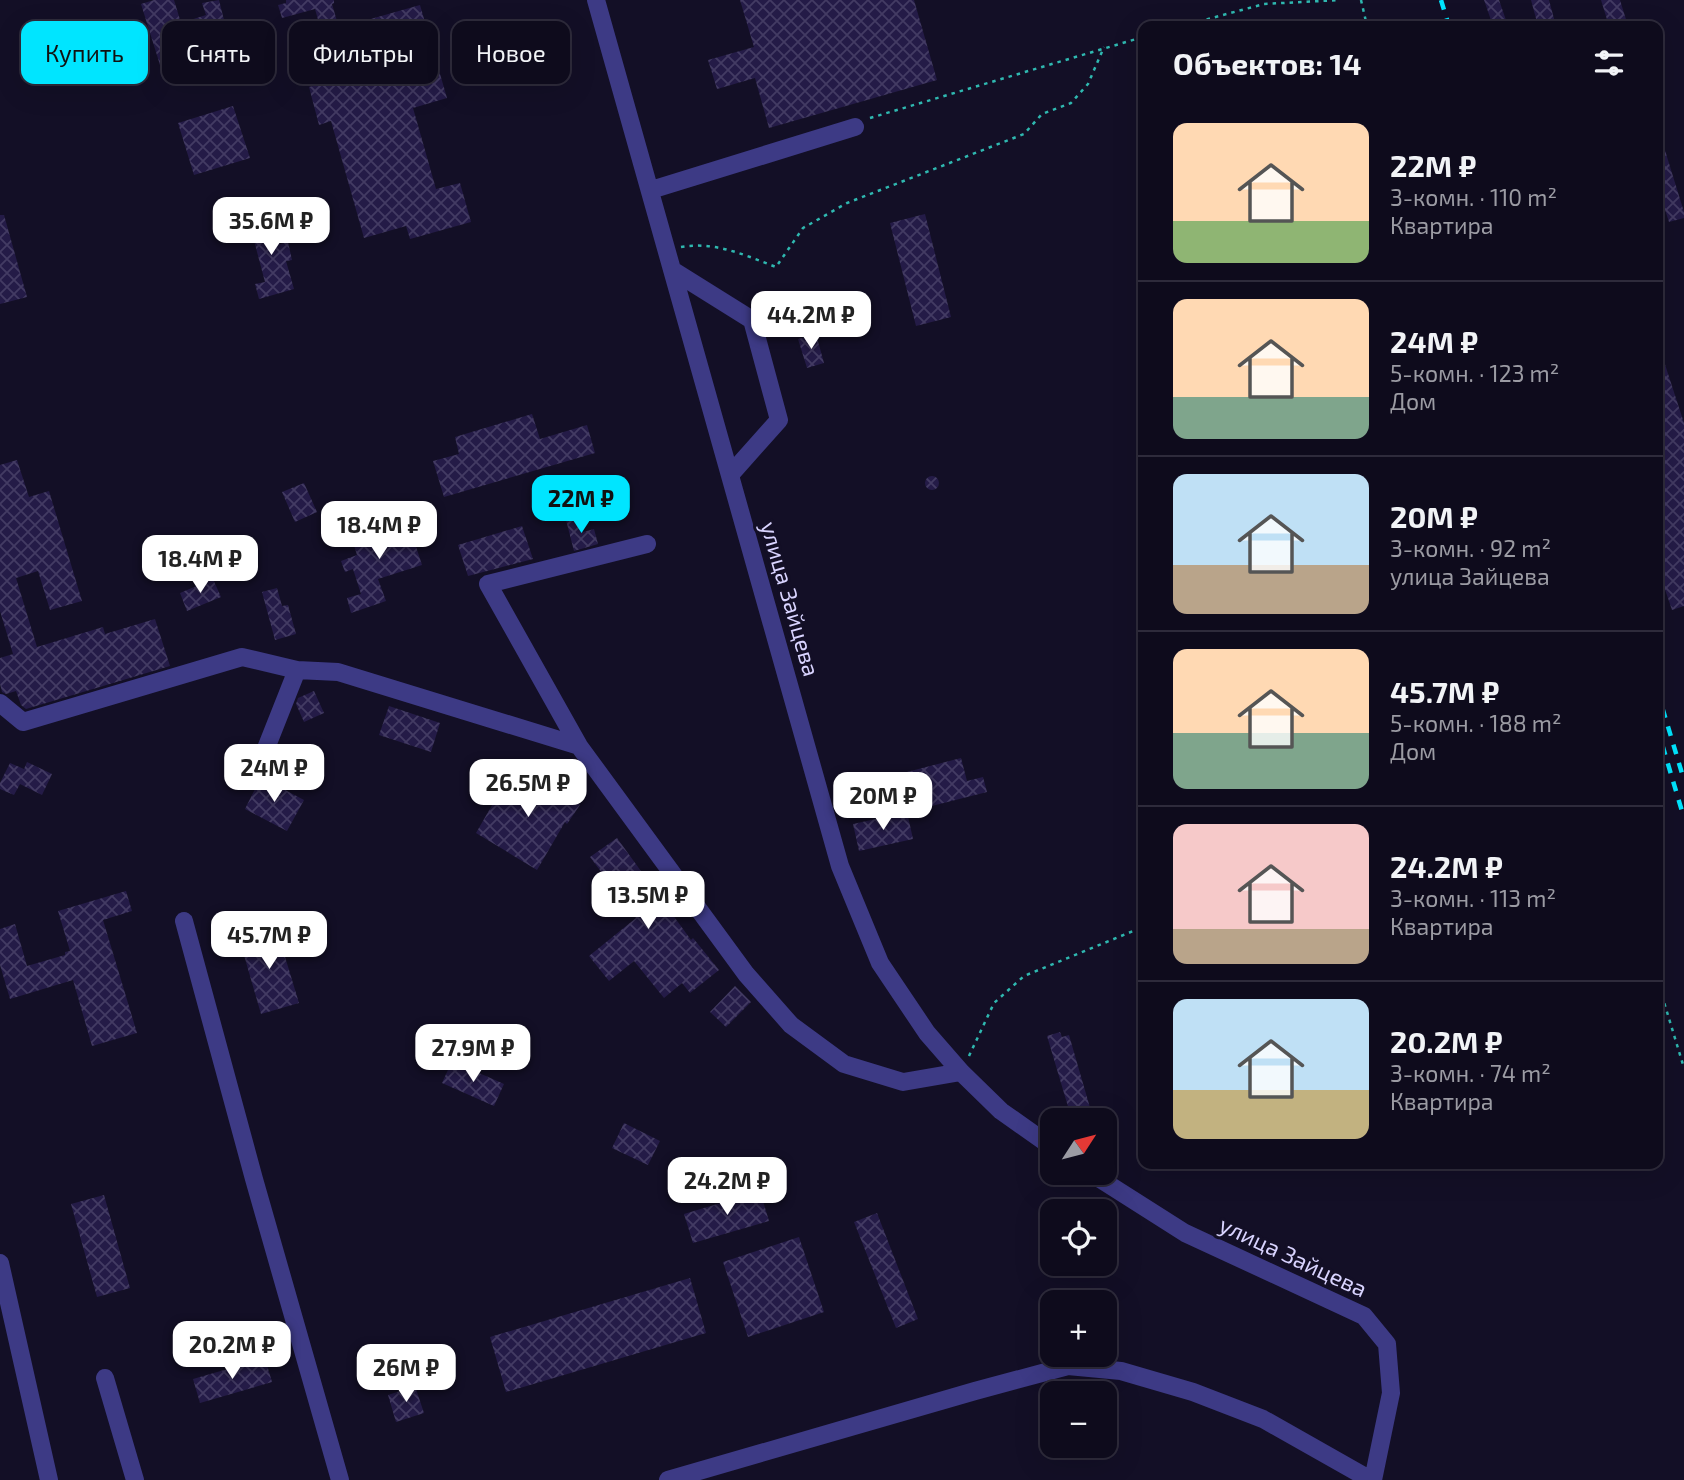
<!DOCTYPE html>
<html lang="ru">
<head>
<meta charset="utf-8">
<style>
  :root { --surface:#0e0b1c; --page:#171425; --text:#f1f3f6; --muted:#9b9ba3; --line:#2e2b3b; --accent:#00e5ff }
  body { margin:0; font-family:"Exo 2",sans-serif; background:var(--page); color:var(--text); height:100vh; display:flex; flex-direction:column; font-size:26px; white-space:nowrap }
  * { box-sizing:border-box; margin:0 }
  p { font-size:23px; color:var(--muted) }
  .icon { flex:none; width:38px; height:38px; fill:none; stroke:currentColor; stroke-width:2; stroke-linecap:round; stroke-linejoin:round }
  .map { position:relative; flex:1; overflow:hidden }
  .drawer { position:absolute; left:1138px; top:21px; width:525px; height:1148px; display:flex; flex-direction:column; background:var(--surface); border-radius:14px; box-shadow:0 7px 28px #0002,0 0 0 2px var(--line) }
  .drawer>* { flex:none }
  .hud { position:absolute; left:21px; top:21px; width:665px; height:63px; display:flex; gap:14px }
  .needle { width:46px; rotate:54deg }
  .tools { position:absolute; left:1040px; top:1108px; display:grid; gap:14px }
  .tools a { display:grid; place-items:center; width:77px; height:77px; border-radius:14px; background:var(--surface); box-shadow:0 7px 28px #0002,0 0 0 2px var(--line); font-size:35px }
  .price { position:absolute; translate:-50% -60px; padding:0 16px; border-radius:14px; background:#fff; color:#222; font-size:23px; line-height:46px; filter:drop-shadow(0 2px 4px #0008) }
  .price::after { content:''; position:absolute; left:50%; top:42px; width:21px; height:16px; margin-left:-10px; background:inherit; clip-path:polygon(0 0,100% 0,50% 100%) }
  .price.active { background:var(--accent); color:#111 }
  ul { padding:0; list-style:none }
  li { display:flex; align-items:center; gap:21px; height:175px; padding:0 35px }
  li+li { border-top:2px solid var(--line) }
  li span { display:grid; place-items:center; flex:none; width:196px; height:140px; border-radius:14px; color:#555 }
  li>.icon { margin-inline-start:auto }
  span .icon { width:84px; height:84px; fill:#fffc; stroke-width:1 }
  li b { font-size:30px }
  h2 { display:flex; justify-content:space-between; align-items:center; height:84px; padding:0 35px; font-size:30px }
  .tag { padding:0 24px; border-radius:14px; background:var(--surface); box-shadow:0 7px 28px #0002,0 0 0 2px var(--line); font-size:24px; line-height:63px }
  .tag.active { background:var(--accent); color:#111 }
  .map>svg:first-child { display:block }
</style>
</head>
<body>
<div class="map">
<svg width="1684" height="1480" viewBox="0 0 1684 1480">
  <defs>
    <pattern id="building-cross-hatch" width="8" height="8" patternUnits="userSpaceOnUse" patternTransform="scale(1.75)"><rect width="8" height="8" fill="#241b47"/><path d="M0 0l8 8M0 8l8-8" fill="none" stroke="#433b63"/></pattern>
  </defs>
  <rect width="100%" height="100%" fill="#130f26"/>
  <path fill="url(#building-cross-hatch)" d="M154,0H174L181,23L206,15L202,3L219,0L230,44L257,36L264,62L237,70L239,76L223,81L215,48L160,65L141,4Z
    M286,0H334V3L332,4L339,28L420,5L447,98L413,108L436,189L460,183L471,222L410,239L406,226L364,238L331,121L319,125L309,87L317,85L304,39L322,34L315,9L282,18L278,5L286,3Z
    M740,0H914L937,80L769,128L755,78L717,89L708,60L754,47Z
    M1484,0H1499L1508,26H1493Z
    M1531,0H1549L1556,26H1538Z
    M1601,0H1620L1628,26H1609Z
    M233,106L250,158L194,175L178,123Z
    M1657,134H1660L1684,212V218L1669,222L1657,185Z
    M271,212L280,244L288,242L292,260L286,261L294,289L259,299L255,284L265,282L248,218Z
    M925,214L951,317L916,326L890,223Z
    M0,215H4L27,297L0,304Z
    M816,334L824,363L807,368L798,339Z
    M1660,349L1684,423V606L1672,610L1657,566V413L1662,412L1657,399V350Z
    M532,414L540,439L587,425L595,453L444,497L433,461L459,454L455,437Z
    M17,460L29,497L49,491L82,601L50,610L38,571L16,578L37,647L103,627L105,634L155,619L170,666L26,709L21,705L16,691L6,694L2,692L0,684V658L13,654L0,611V465Z
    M925 483a7 7 0 1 1 14 0a7 7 0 1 1-14 0Z
    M304,483L317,512L295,522L282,492Z
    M579,516L583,532L594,529L598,544L574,551L566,520Z
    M384,517L390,534L410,528L422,565L378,579L386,601L351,613L347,598L361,594L353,569L345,572L341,561L357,555L352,539L368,534L364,523Z
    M522,526L533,559L468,576L458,545Z
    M213,579L221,597L187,611L180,593Z
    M277,588L282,606L288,605L296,634L275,640L262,592Z
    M314,691L324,713L304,722L296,704L298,698Z
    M389,706L440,723L431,752L379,735Z
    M961,758L967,781L983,777L987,792L912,811L903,773Z
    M27,762L52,774L42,795L20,784L14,795L0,789V783L10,763L24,769Z
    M524,768L580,805L567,824L565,822L537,870L476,833L495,800L500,803Z
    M261,777L304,800L287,831L245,809Z
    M907,812L913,839L859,851L853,824Z
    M617,838L691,940L693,938L719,970L690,993L682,983L664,998L634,961L609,981L589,956L636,918L590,857Z
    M126,891L132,911L103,920L137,1033L92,1046L73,980L10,999L0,965V929L15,924L27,966L65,955V952L70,951L58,911Z
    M276,927L299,1003L261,1014L239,938Z
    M735,986L751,1002L726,1027L710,1012Z
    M1060,1032L1062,1037L1069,1035L1093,1118L1072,1120L1047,1036Z
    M452,1061L504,1084L494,1106L442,1083Z
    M624,1123L660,1141L648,1165L612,1148Z
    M760,1191L769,1221L693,1243L684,1214Z
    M104,1195L130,1288L97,1297L71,1204Z
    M877,1213L918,1319L896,1328L854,1222Z
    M799,1237L824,1312L748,1337L723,1262Z
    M690,1278L706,1333L506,1392L490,1337Z
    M265,1358L272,1382L200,1403L193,1379Z
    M415,1386L424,1413L396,1422L388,1395Z"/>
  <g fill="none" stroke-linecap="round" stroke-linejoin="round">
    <path stroke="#2fb8b0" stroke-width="2.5" stroke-dasharray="3.5 5" stroke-linecap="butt" d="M1361,0L1367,26
      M1182,26L1264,4L1340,0
      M870,118L1143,37
      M681,247C714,241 745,255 776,267L803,228L847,203L1024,134L1042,114L1071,103L1088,84L1104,47
      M1657,979L1684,1068
      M969,1056L994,1003L1024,976L1143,927"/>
    <path stroke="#3d3a85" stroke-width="18" d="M596,0L840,866L880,963L927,1033L961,1072L1001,1111L1052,1147
      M651,190L855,127
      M672,270L752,320L779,420L730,475
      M0,703L23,722L242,657L297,670
      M579,746L488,584L647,544
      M261,761L297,670L338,672L579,746L746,974L791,1025L844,1064L903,1082L961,1072
      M184,921L254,1179L340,1480
      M1089,1172L1185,1233L1364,1316L1387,1344L1391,1393L1373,1480
      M0,1263L49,1480
      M105,1378L135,1480
      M668,1480L975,1391L1068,1366L1121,1371L1193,1392L1263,1419L1371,1480"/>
    <path stroke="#00e5ff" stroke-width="4.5" stroke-dasharray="10 9" stroke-linecap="butt" d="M1441,0L1449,26
      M1657,690L1684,780
      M1657,727L1684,818"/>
  </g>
  <g text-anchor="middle" stroke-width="6" stroke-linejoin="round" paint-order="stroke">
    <g font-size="23" fill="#d9d4ff" stroke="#130f26">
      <text transform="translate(790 599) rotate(74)" y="8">улица Зайцева</text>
      <text transform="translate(1293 1257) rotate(25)" y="8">улица Зайцева</text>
    </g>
  </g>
</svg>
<div class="tools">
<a><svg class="needle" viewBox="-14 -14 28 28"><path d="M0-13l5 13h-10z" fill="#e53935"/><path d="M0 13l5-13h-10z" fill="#9b9ba3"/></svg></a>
<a><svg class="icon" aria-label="locate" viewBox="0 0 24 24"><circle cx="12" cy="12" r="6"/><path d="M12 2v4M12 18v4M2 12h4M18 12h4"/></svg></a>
<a>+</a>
<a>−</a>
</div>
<b class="price" style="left:271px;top:257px">35.6M ₽</b>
<b class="price" style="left:811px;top:351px">44.2M ₽</b>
<b class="price active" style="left:581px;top:535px">22M ₽</b>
<b class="price" style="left:379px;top:561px">18.4M ₽</b>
<b class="price" style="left:200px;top:595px">18.4M ₽</b>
<b class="price" style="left:274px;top:804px">24M ₽</b>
<b class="price" style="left:528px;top:819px">26.5M ₽</b>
<b class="price" style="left:883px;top:832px">20M ₽</b>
<b class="price" style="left:648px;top:931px">13.5M ₽</b>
<b class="price" style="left:269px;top:971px">45.7M ₽</b>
<b class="price" style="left:473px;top:1084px">27.9M ₽</b>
<b class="price" style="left:727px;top:1217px">24.2M ₽</b>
<b class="price" style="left:232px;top:1381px">20.2M ₽</b>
<b class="price" style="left:406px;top:1404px">26M ₽</b>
<div class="hud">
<a class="tag active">Купить</a>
<a class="tag">Снять</a>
<a class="tag">Фильтры</a>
<a class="tag">Новое</a>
</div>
<section class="drawer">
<h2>Объектов: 14<svg class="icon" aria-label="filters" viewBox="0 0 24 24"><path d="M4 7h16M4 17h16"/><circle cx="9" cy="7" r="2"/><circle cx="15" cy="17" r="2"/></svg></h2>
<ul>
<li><span style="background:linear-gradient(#ffd9b3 70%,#8fb573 0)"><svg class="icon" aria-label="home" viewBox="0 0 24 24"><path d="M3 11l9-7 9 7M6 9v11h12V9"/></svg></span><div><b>22M ₽</b><p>3-комн. · 110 m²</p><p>Квартира</p></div></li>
<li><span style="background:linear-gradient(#ffd9b3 70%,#7fa58c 0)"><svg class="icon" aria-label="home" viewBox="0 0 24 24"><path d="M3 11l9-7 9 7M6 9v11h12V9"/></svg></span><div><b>24M ₽</b><p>5-комн. · 123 m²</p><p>Дом</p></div></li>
<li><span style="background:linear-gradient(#bfe0f5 65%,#b9a48a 0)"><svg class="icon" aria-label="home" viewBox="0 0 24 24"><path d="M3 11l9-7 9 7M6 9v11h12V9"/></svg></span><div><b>20M ₽</b><p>3-комн. · 92 m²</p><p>улица Зайцева</p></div></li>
<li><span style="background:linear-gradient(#ffd9b3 60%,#7fa58c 0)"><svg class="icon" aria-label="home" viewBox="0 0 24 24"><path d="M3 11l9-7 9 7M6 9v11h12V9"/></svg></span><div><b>45.7M ₽</b><p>5-комн. · 188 m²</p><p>Дом</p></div></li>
<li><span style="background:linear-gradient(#f6c9c9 75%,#b9a48a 0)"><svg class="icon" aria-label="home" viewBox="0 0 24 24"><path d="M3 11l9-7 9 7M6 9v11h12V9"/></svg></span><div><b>24.2M ₽</b><p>3-комн. · 113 m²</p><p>Квартира</p></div></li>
<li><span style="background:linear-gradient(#bfe0f5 65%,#c2b280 0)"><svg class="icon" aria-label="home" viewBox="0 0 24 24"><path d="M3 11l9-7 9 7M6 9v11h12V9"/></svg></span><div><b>20.2M ₽</b><p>3-комн. · 74 m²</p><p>Квартира</p></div></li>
</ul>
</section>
</div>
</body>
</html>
